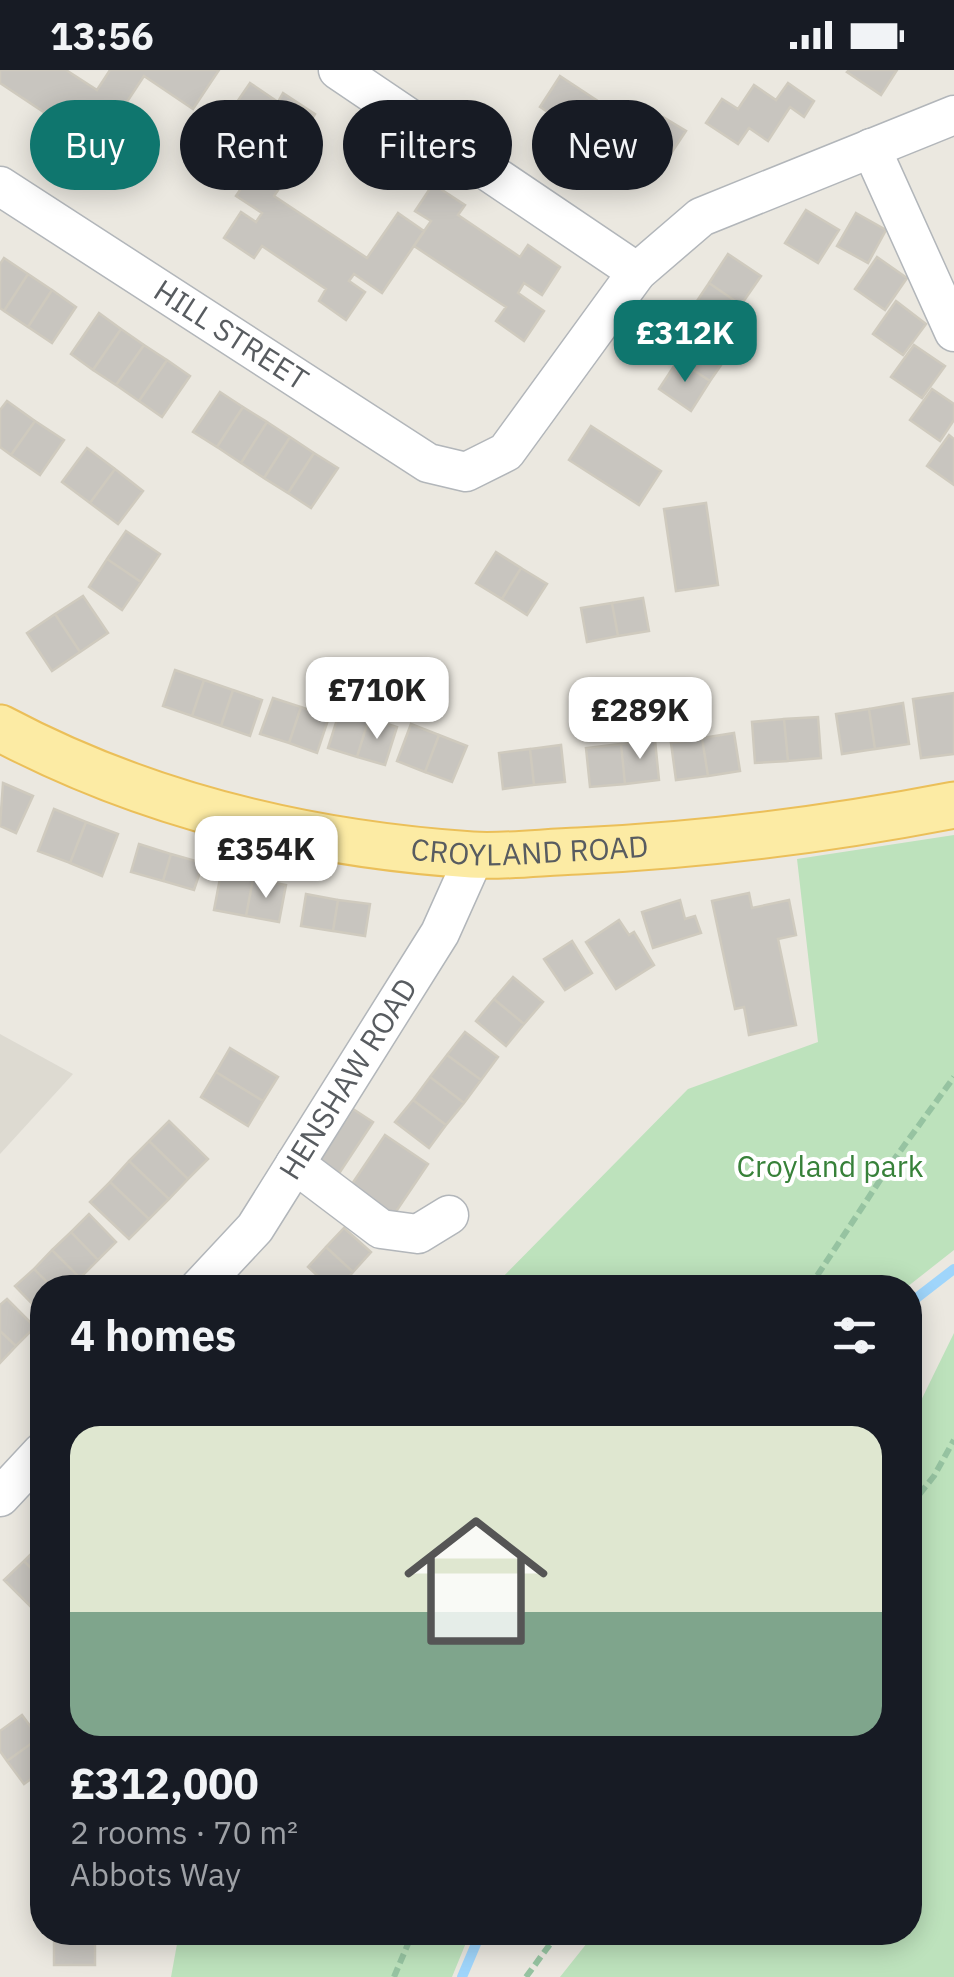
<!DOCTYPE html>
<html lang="en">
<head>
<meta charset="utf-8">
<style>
  :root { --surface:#171b24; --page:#20242c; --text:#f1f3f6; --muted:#9ea1a6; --accent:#0f766e }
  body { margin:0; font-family:"IBM Plex Sans",sans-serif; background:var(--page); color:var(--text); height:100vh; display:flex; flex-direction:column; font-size:38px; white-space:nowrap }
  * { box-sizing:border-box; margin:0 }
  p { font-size:32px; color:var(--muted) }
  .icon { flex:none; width:55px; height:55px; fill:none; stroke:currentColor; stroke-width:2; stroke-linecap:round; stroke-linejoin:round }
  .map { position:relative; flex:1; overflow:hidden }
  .drawer { position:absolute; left:30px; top:1205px; width:892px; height:670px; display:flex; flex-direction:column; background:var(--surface); border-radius:40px; box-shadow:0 5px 25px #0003 }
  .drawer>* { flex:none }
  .hud { position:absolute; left:30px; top:30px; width:895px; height:90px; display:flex; gap:20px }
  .price { position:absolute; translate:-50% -85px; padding:0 22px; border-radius:20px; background:#fff; color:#222; font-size:32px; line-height:65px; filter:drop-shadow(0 2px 5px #0008) }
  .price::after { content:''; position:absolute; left:50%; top:60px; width:30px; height:22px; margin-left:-15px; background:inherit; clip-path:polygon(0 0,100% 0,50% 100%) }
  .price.on { background:var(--accent); color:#fff }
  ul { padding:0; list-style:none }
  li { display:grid; align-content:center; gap:20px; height:530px; padding:0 40px }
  li span { display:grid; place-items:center; height:310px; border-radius:30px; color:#555 }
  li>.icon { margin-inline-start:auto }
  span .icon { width:180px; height:180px; fill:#fffc; stroke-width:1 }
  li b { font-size:42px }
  h2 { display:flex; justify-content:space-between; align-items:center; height:120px; padding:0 40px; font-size:42px }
  .pill { padding:0 35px; border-radius:45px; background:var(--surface); box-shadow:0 5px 25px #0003; font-size:35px; line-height:90px }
  .pill.on { background:var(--accent); color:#fff }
  .status { display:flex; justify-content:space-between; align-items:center; height:70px; padding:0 50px; background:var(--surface); direction:ltr }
  .status svg { height:28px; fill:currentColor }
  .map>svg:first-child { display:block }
</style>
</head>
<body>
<div class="status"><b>13:56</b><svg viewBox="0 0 49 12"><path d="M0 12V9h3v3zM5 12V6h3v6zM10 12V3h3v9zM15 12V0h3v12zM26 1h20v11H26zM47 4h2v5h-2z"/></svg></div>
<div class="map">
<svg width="954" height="1907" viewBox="0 0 954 1907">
  <rect width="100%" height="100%" fill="#ebe8e0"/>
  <path fill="#dddad1" d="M0,964L73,1004L0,1084Z"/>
  <path fill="#bde2bc" d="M954,765V1180L907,1217L492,1218L688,1019L818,972L797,789Z
    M954,1263V1907H560L595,1863L910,1862V1353Z
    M179,1863V1862L470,1863L452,1907H171Z"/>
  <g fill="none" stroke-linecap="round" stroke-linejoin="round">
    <path stroke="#9fd5fb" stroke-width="10" d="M910,1233L954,1199
      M462,1907L481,1862"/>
  </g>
  <path fill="#c8c5bf" stroke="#cfcabe" stroke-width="2.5" d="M0,0H66L97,20L110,0H219L193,39L144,6L113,53L85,34L81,41L101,55L81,84L47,61L54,49L0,13Z
    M849,0H897L881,25L847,2Z
    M560,6L651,66L631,96L540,37Z
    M250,13L278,32L283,23L315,44L298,71L282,60L277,67L303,84L274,126L367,188L398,143L424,161L382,223L354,204L349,211L365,222L346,250L319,231L326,219L262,176L254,188L224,168L241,142L256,152L262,143L236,126L263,86L220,57Z
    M788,13L814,31L804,47L790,37L768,71L749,58L738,74L706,53L722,29L738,39L754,15L776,30Z
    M663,47L686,61L662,97L640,82Z
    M433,114L465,135L458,145L520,187L528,175L560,197L542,225L524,213L518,223L544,241L524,271L496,251L506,237L414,176L431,151L415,141Z
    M806,140L839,160L818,193L785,173Z
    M856,143L886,160L868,193L837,176Z
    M728,184L761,206L741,235L709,213Z
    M877,187L907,208L885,240L855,219Z
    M4,188L28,204L4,241L0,238V194Z
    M28,204L52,220L28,257L4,241Z
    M709,213L741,235L721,265L689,243Z
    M52,220L76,237L52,273L28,257Z
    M896,231L926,254L903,285L873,264Z
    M99,243L121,259L93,300L71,284Z
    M121,259L144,275L116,315L93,300Z
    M698,261L730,282L710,311L678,290Z
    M144,275L167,290L139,331L116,315Z
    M914,275L945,296L922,328L891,307Z
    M167,290L190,306L162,347L139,331Z
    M678,290L710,311L691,341L659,319Z
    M932,319L954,334V350L940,371L910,350Z
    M220,322L243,337L217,377L193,362Z
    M7,331L35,351L11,385L0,377V340Z
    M243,337L267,352L241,393L217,377Z
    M35,351L64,370L40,405L11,385Z
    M267,352L290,367L264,408L241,393Z
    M591,356L661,401L639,435L569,390Z
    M949,365L954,369V415L927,396Z
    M290,367L314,383L288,423L264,408Z
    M87,378L115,399L90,433L62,412Z
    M314,383L338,398L311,438L288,423Z
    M115,399L143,421L118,454L90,433Z
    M706,433L718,515L676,521L664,439Z
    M126,461L160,484L141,512L107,489Z
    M496,482L521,498L502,529L476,513Z
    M107,489L141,512L122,540L89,517Z
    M521,498L547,514L527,545L502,529Z
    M83,526L108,563L80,582L55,544Z
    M643,528L649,561L618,566L612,533Z
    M612,533L618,566L587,572L581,538Z
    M55,544L80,582L52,601L27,563Z
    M175,600L204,610L192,646L163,636Z
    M204,610L233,620L221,656L192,646Z
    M233,620L262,630L250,666L221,656Z
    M954,623V684L921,688L913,629Z
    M273,628L301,637L289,673L260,664Z
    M903,633L909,674L875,679L869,639Z
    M301,637L329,647L317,683L289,673Z
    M869,639L875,679L842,684L836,644Z
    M340,640L369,648L357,687L328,678Z
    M818,647L821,688L788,691L784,649Z
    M369,648L397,657L385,695L357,687Z
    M784,649L788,691L755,693L752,652Z
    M411,654L439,665L425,702L397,691Z
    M734,663L740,701L708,706L702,668Z
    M439,665L467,676L452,712L425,702Z
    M702,668L708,706L676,710L671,673Z
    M655,670L659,710L625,714L621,674Z
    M621,674L625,714L590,717L586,678Z
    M561,675L565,712L534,715L530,679Z
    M530,679L534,715L503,719L499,683Z
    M3,713L33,726L16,763L0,756Z
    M54,739L86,752L70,793L38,781Z
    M86,752L118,764L102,806L70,793Z
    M139,774L171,784L163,811L131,802Z
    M171,784L203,793L194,820L163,811Z
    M221,803L253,809L246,846L214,840Z
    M253,809L286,815L279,852L246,846Z
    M749,823L752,838L789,830L796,865L778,869L796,955L749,965L744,937L735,939L712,831Z
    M306,824L338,830L333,861L301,856Z
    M338,830L370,834L365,866L333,861Z
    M680,830L685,849L695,846L701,863L653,878L642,842Z
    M619,850L629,865L634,862L654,895L616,919L586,872Z
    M572,871L592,903L565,920L544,889Z
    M513,907L543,932L524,954L494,929Z
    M494,929L524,954L506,976L476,951Z
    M465,962L498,987L481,1010L447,985Z
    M230,978L278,1007L263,1031L216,1002Z
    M447,985L481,1010L464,1033L430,1007Z
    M216,1002L263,1031L248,1056L201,1027Z
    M430,1007L464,1033L446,1055L413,1030Z
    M413,1030L446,1055L429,1078L395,1052Z
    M353,1039L373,1052L338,1105L318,1092Z
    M169,1051L208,1089L188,1109L149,1071Z
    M385,1065L428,1094L393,1146L350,1117Z
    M149,1071L188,1109L169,1129L129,1091Z
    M129,1091L169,1129L149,1149L110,1112Z
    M110,1112L149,1149L129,1169L90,1132Z
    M89,1144L116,1172L98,1190L71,1162Z
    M344,1158L371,1182L353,1202L326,1177Z
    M71,1162L98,1190L80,1208L52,1180Z
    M326,1177L353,1202L339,1218H331L308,1197Z
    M52,1180L80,1208L70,1218H53L34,1199Z
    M34,1199L53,1218H42V1244L15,1216Z
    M504,1207L512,1215L509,1218H494Z
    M7,1229L35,1257L16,1276L0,1261V1235Z
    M0,1261L16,1276L0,1293Z
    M42,1473V1509L24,1491Z
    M24,1491L42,1509V1529L33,1539L4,1510Z
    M22,1645L39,1668L7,1691L0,1681V1661Z
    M39,1668L42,1673V1701L24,1714L7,1691Z
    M54,1862H95V1868H54Z
    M54,1868H95V1895H54Z"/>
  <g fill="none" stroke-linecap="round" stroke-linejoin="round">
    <defs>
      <g id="minor">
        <path d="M338,0L637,202"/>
        <path d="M871,78L954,262"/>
        <path id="s1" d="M0,116L428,393L466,402L506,382L637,202L701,147L954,45"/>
        <path d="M295,1094L381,1159L418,1164L449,1145"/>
        <path id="s2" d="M199,1218L255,1158L440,863L475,785"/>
        <path d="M0,1427L42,1382"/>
      </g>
      <g id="major">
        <path id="s3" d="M0,658C145,735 308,774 472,785C507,787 544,782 578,781C705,775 830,759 954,735"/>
      </g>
    </defs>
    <use href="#minor" stroke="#b2b6ba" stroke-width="41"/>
    <use href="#major" stroke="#ebbf59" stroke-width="49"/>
    <path stroke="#96c3a1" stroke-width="6" stroke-dasharray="10 5" stroke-linecap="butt" d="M809,1218L890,1095L954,1007
      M910,1436L934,1406L954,1370
      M394,1907L413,1862
      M526,1907L559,1862"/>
    <use href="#minor" stroke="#fff" stroke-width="38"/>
    <use href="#major" stroke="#fceba4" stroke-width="45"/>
  </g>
  <g text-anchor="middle" stroke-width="8" stroke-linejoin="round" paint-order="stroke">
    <g font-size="30" fill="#585c60" stroke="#fff">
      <text dy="10" stroke="none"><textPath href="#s1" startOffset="275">HILL STREET</textPath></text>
      <text dy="10" stroke="none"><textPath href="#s3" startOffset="550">CROYLAND ROAD</textPath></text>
      <text dy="10" stroke="none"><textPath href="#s2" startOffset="258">HENSHAW ROAD</textPath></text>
    </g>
    <g font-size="30" fill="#378139" stroke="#fff">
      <text x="830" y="1107">Croyland park</text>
    </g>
  </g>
</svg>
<b class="price on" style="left:685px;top:315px">£312K</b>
<b class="price" style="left:377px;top:672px">£710K</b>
<b class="price" style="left:640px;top:692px">£289K</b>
<b class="price" style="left:266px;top:831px">£354K</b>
<div class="hud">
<a class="pill on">Buy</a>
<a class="pill">Rent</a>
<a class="pill">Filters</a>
<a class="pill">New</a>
</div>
<section class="drawer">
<h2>4 homes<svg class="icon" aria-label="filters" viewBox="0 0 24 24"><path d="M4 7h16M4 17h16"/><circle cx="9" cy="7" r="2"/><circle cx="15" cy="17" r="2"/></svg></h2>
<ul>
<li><span style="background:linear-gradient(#dfe7d0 60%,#7fa58c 0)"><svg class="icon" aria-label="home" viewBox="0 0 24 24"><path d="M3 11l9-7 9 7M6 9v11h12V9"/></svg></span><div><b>£312,000</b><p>2 rooms · 70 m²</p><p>Abbots Way</p></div></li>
</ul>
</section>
</div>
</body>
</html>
